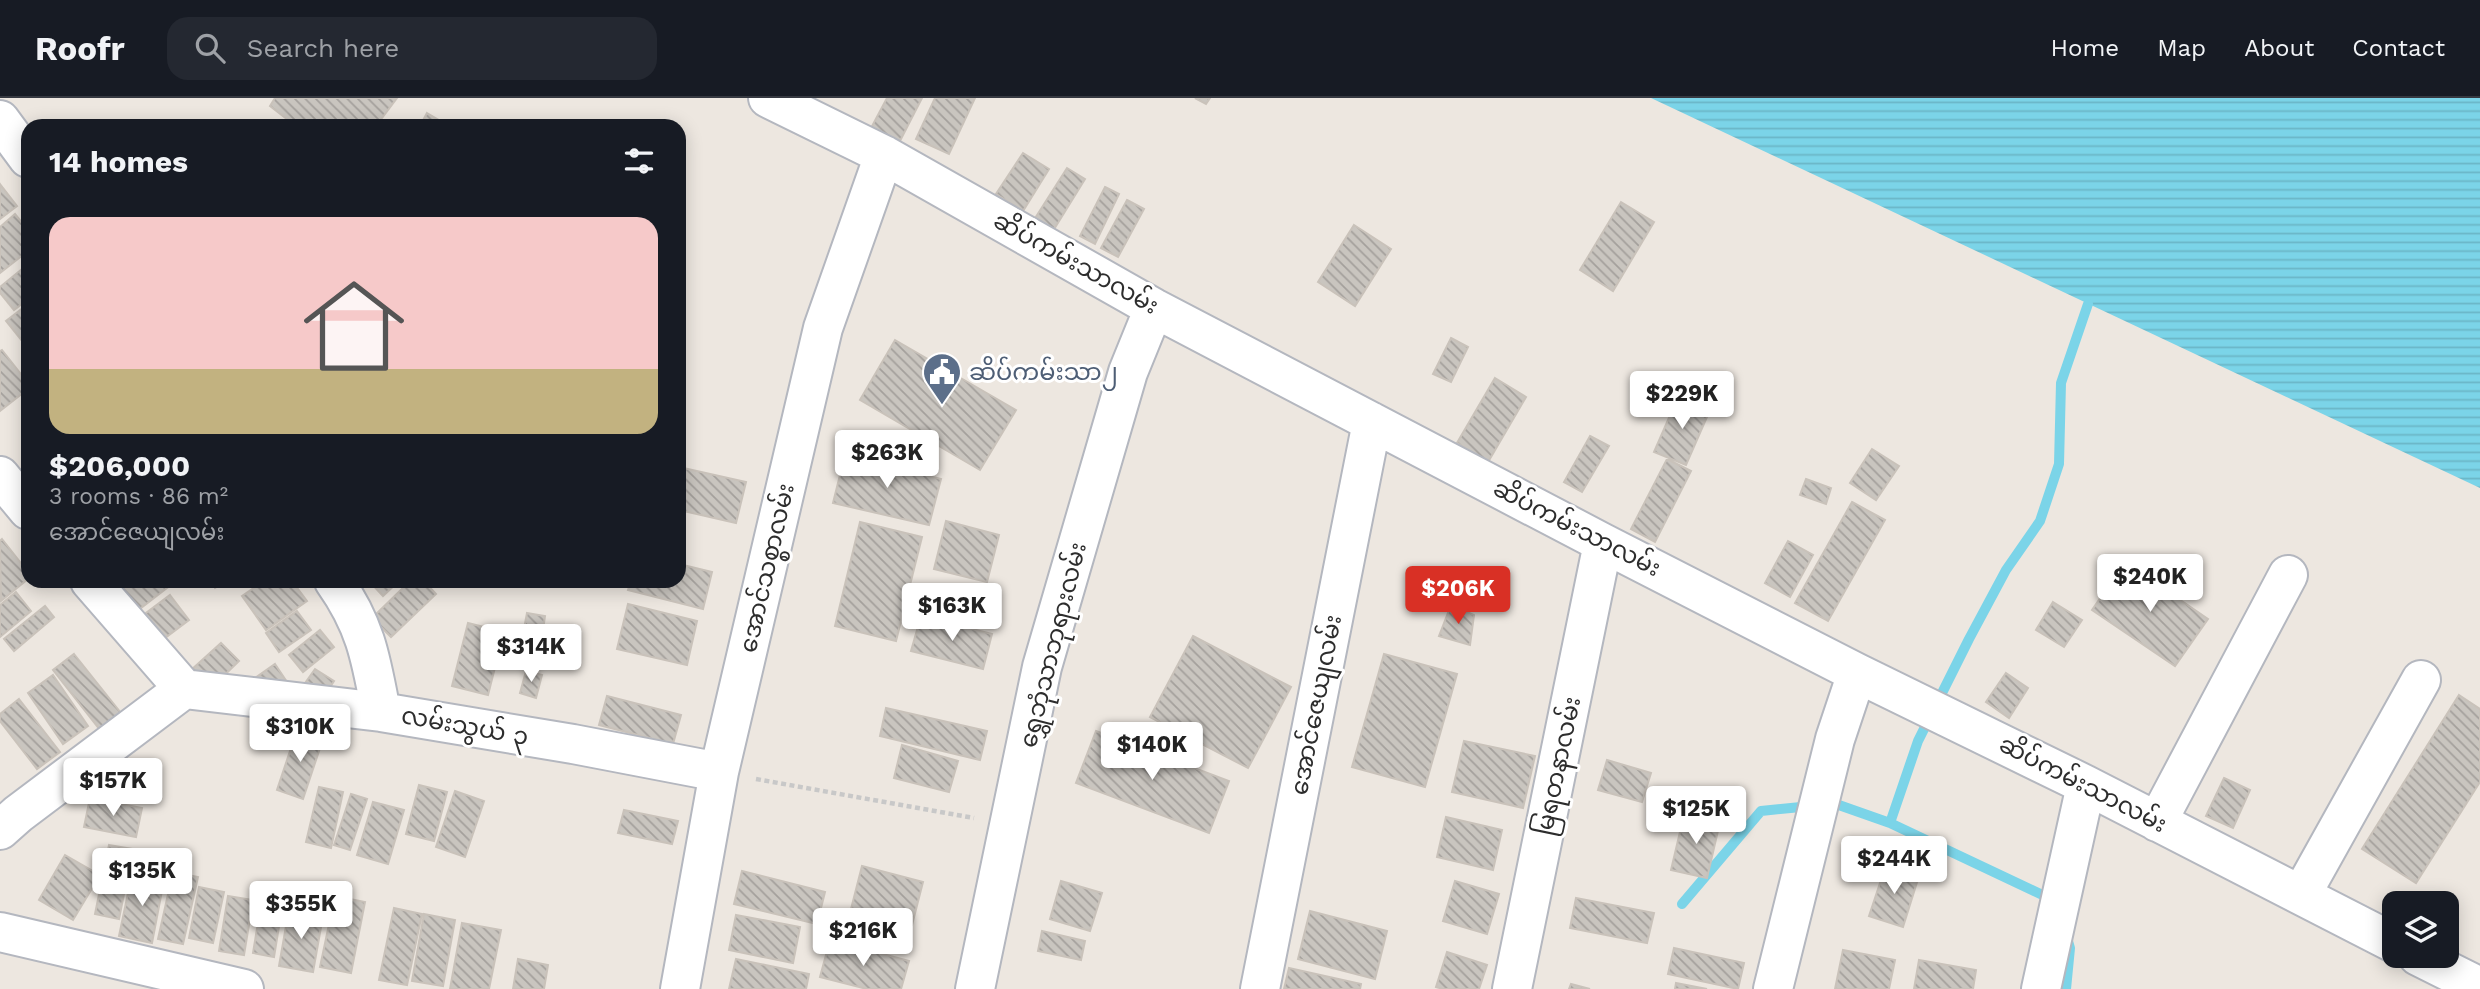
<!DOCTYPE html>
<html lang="en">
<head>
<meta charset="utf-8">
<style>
  :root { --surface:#171b24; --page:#242831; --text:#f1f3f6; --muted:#9ea1a6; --line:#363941; --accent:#d93025 }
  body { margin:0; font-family:"Work Sans","Noto Sans Myanmar",sans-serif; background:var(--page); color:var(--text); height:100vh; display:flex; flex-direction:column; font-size:26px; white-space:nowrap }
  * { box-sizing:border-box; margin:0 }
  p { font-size:23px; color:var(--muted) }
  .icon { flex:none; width:38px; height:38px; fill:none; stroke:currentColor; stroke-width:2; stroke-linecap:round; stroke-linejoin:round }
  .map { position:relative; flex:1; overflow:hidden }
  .sheet { position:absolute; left:21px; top:21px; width:665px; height:469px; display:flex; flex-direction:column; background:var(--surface); border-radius:21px; box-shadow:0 4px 18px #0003 }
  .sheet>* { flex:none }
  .buttons { position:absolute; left:2382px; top:793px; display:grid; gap:14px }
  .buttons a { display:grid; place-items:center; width:77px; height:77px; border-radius:14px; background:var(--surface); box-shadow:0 4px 18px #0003; font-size:35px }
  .price { position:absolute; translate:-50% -60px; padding:0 16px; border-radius:7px; background:#fff; color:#222; font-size:23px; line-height:46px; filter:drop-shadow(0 2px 4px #0008) }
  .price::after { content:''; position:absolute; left:50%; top:42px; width:21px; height:16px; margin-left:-10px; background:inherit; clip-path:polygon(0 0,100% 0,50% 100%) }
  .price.current { background:var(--accent); color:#fff }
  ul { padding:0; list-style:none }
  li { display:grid; align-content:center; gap:14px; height:371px; padding:0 28px }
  li span { display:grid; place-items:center; height:217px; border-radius:21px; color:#555 }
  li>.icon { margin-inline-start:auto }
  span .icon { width:126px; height:126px; fill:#fffc; stroke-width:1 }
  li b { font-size:30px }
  h2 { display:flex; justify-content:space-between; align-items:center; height:84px; padding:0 28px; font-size:30px }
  header { display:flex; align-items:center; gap:42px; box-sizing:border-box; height:98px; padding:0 35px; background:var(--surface); border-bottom:2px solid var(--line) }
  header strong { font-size:33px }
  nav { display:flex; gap:38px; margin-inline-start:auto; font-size:24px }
  .search { width:490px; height:63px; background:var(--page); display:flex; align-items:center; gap:18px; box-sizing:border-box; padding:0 24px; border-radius:21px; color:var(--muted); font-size:26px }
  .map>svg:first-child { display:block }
</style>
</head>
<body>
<header>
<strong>Roofr</strong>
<div class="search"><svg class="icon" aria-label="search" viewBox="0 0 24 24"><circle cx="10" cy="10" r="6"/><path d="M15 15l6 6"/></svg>Search here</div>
<nav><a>Home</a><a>Map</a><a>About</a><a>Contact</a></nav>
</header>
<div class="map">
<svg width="2480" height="891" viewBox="0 0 2480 891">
  <defs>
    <pattern id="water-rules" width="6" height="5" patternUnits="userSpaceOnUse" patternTransform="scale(1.75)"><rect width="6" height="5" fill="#7bd4e8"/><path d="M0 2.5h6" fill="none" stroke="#6bb6c7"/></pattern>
    <pattern id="building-back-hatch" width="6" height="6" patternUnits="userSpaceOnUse" patternTransform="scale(1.75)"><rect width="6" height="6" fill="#c9c5bf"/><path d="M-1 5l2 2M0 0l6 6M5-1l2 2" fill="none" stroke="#a4a09c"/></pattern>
  </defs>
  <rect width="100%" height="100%" fill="#ede7e0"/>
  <path fill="url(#water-rules)" d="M1651,0H2480V390Z"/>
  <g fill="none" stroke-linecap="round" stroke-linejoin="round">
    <path stroke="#7bd4e8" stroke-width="10" d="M1827,707L1836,706L1890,725L2053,802
      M1890,725L1918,643L1969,541L2006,472L2040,423L2059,366L2061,285L2088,206
      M1682,806L1761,713L1811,708
      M2066,891L2070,850L2066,836"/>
  </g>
  <path fill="url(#building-back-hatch)" stroke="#c9c2ba" stroke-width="2" d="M275,0H397L376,28H284L288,22L270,8Z
    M887,0H922L899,45L871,30Z
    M935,0H975L949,56L916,41Z
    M1195,0H1210L1206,6Z
    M427,15L449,28H420Z
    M1023,55L1049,71L1023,113L996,96Z
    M1067,70L1085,81L1053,133L1034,122Z
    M0,86L17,108L0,121Z
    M1105,89L1119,96L1095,146L1080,138Z
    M1127,102L1144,111L1118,159L1101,150Z
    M1621,104L1654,124L1613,193L1580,172Z
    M15,116L28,132V153L0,175V129Z
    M1354,127L1391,151L1355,208L1318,184Z
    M28,166V201L14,212L0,195V189Z
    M28,206V240L23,244L6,223Z
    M1451,240L1468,249L1451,284L1433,276Z
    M895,242L1016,312L980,372L860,302Z
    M2,252L28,285V291L0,313V253Z
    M1495,280L1526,299L1488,364L1457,345Z
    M1678,299L1710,312L1686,367L1654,354Z
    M1590,338L1609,348L1582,394L1564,384Z
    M1872,351L1899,368L1876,402L1850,385Z
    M845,357L941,381L929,427L833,405Z
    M1667,361L1691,373L1655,444L1631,431Z
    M679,369L746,384L736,425L679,412Z
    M1806,381L1831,390L1826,406L1800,397Z
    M1852,404L1885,422L1828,523L1795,505Z
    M946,423L999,437L987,484L934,471Z
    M860,424L922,439L896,543L835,528Z
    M2,441L28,474V481L1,503L0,443Z
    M1788,443L1813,457L1790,499L1765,485Z
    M2125,464L2208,521L2175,568L2092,512Z
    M679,466L712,474L703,511L628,492L631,483H679Z
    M124,483H176L128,520L109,494Z
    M211,483H227L215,490Z
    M264,483H292L307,503L266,532L242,498Z
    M369,483H399L383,498Z
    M410,483H424L436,496L391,539L372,520Z
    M16,494L31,513L0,539V507Z
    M170,497L189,522L153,549L134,524Z
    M2053,504L2082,522L2064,549L2036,532Z
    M628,506L697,523L687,567L617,551Z
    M1451,507L1474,517L1470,547L1439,538Z
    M45,508L54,519L14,553L4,541Z
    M297,513L311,532L279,554L266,535Z
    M527,515L545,518L542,539L523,536Z
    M921,518L992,536L983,571L911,553Z
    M468,525L504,534L488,597L452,588Z
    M320,532L334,549L303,574L289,557Z
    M1193,538L1291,589L1248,670L1150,619Z
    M221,545L239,563L209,592L191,572Z
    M74,556L125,620L104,637L53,572Z
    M1384,556L1457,576L1425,689L1352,669Z
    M275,566L293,593L245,587Z
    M315,571L334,583L313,615L293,602Z
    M526,573L542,577L536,600L520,595Z
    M2006,575L2028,590L2009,620L1986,604Z
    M53,577L88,628L63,646L28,595Z
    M2459,597L2480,611V684L2416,785L2362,751Z
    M607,598L681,617L673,646L599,627Z
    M19,601L60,654L37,671L0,623V616Z
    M886,610L987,633L980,662L880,638Z
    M297,632L323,641L303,701L277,692Z
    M1096,633L1229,683L1209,735L1076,685Z
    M1464,643L1535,658L1523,710L1452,694Z
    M902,647L958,663L949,694L894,680Z
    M1607,662L1651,675L1642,704L1598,692Z
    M2224,680L2250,692L2233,730L2206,718Z
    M419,687L447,694L434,743L406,736Z
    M319,689L343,694L331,750L306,744Z
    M455,693L484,703L465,759L436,749Z
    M351,696L367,701L350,752L334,747Z
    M90,700L142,710L136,739L84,729Z
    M373,704L404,712L388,766L357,757Z
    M624,712L678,723L672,746L618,735Z
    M1684,717L1720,724L1707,780L1671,772Z
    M1446,719L1502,732L1493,772L1437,759Z
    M109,747L133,751L119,821L95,816Z
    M65,757L100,777L73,822L39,802Z
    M1886,767L1919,778L1903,829L1869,818Z
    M862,768L923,784L912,827L851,811Z
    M742,773L825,794L817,826L734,806Z
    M173,774L198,779L183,846L158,841Z
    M132,776L164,782L152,845L119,838Z
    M1061,783L1102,795L1090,833L1050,821Z
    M1455,783L1499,796L1487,836L1443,823Z
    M199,789L224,794L213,845L189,840Z
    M228,798L253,802L244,857L219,853Z
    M335,798L365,804L351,875L320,869Z
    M1576,800L1654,815L1647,845L1570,830Z
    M261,806L282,810L274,859L253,855Z
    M394,810L422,816L407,887L379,882Z
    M289,811L323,818L313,874L279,868Z
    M1310,813L1387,833L1375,881L1298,861Z
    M424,816L455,822L443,888L412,883Z
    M736,817L800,829L793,865L729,852Z
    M462,825L501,832L489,891H450Z
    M1042,833L1085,843L1081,862L1038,853Z
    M830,842L909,863L901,891H867L820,879Z
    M1674,850L1744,865L1738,891L1668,876Z
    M1843,852L1895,862L1889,891H1835Z
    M1447,854L1487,867L1479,891H1443L1436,889Z
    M518,861L548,867L544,891H513Z
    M736,861L809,876L806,891H729Z
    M1919,862L1976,872L1973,891H1914Z
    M1289,870L1361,886L1360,891H1284Z
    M1676,885L1707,891H1675Z
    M1571,886L1590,891H1569Z"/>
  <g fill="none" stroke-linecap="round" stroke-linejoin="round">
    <defs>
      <path id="minor" d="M768,0L884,57L1154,210L1603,445L1857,575L2086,687L2394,845
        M0,22L28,60
        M0,378L28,412
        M90,483L184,591L381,614L573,646L719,674
        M334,483C366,528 371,561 381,614
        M2157,724L2288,477
        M0,732L18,716L184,591
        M2301,797L2421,582
        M0,834L244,891
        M2418,858L2480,889
        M680,891L719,674L823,230L884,57
        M975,891L1042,569L1128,274L1154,210
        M1260,891L1372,324
        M1512,891L1603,445
        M1773,891L1835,641L1857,575
        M2041,891L2086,687"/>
    </defs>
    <use href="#minor" stroke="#b4b7bf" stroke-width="42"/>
    <path stroke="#c8c8c8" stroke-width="4.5" stroke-dasharray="5 3.5" stroke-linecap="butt" d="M756,681L974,720"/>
    <use href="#minor" stroke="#fff" stroke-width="38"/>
  </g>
  <defs>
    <symbol id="civic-pin" viewBox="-11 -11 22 30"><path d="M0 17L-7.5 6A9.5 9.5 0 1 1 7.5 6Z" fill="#5c6f8a" stroke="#fff"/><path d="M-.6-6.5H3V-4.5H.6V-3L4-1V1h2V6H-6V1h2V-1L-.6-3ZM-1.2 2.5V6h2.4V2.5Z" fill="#fff"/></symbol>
  </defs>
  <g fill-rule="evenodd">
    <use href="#civic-pin" x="920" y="252" width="44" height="60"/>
  </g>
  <g text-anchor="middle" stroke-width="6" stroke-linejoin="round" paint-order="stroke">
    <g font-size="24" fill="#2d2d2d" stroke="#fff">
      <text transform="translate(1076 165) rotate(29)" y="8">ဆိပ်ကမ်းသာလမ်း</text>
      <text transform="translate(1577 430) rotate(27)" y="8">ဆိပ်ကမ်းသာလမ်း</text>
      <text transform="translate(767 470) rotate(-77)" y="8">အောင်သစ္စာလမ်း</text>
      <text transform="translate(1053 547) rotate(-76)" y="8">ရွှေဘုံသာဘုရားလမ်း</text>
      <text transform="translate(1316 607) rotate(-79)" y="8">အောင်ဇေယျလမ်း</text>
      <text transform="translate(465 628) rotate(10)" y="8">လမ်းသွယ် ၃</text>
      <text transform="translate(1558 668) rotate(-78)" y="8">မြရတနာလမ်း</text>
      <text transform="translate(2083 686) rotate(27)" y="8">ဆိပ်ကမ်းသာလမ်း</text>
    </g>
    <g font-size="24" fill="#4e5e75" stroke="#fff" text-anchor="start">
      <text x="969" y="282">ဆိပ်ကမ်းသာ၂</text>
    </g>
  </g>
</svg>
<div class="buttons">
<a><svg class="icon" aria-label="layers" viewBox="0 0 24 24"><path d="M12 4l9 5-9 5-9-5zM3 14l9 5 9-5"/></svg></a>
</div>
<b class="price" style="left:1682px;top:333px">$229K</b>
<b class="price" style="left:887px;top:392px">$263K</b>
<b class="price" style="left:2150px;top:516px">$240K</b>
<b class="price current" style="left:1458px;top:528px">$206K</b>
<b class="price" style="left:952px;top:545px">$163K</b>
<b class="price" style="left:531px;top:586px">$314K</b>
<b class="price" style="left:300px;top:666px">$310K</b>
<b class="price" style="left:1152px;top:684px">$140K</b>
<b class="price" style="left:113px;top:720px">$157K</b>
<b class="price" style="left:1696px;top:748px">$125K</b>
<b class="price" style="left:1894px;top:798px">$244K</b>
<b class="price" style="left:142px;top:810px">$135K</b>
<b class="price" style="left:301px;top:843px">$355K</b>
<b class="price" style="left:863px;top:870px">$216K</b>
<section class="sheet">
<h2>14 homes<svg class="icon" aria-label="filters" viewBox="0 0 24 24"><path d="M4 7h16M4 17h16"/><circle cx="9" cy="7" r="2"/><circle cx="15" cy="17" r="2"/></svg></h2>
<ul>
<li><span style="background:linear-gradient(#f6c9c9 70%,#c2b280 0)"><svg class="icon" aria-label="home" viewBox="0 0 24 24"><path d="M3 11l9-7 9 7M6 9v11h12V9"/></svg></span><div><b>$206,000</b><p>3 rooms · 86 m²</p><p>အောင်ဇေယျလမ်း</p></div></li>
</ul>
</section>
</div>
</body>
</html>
